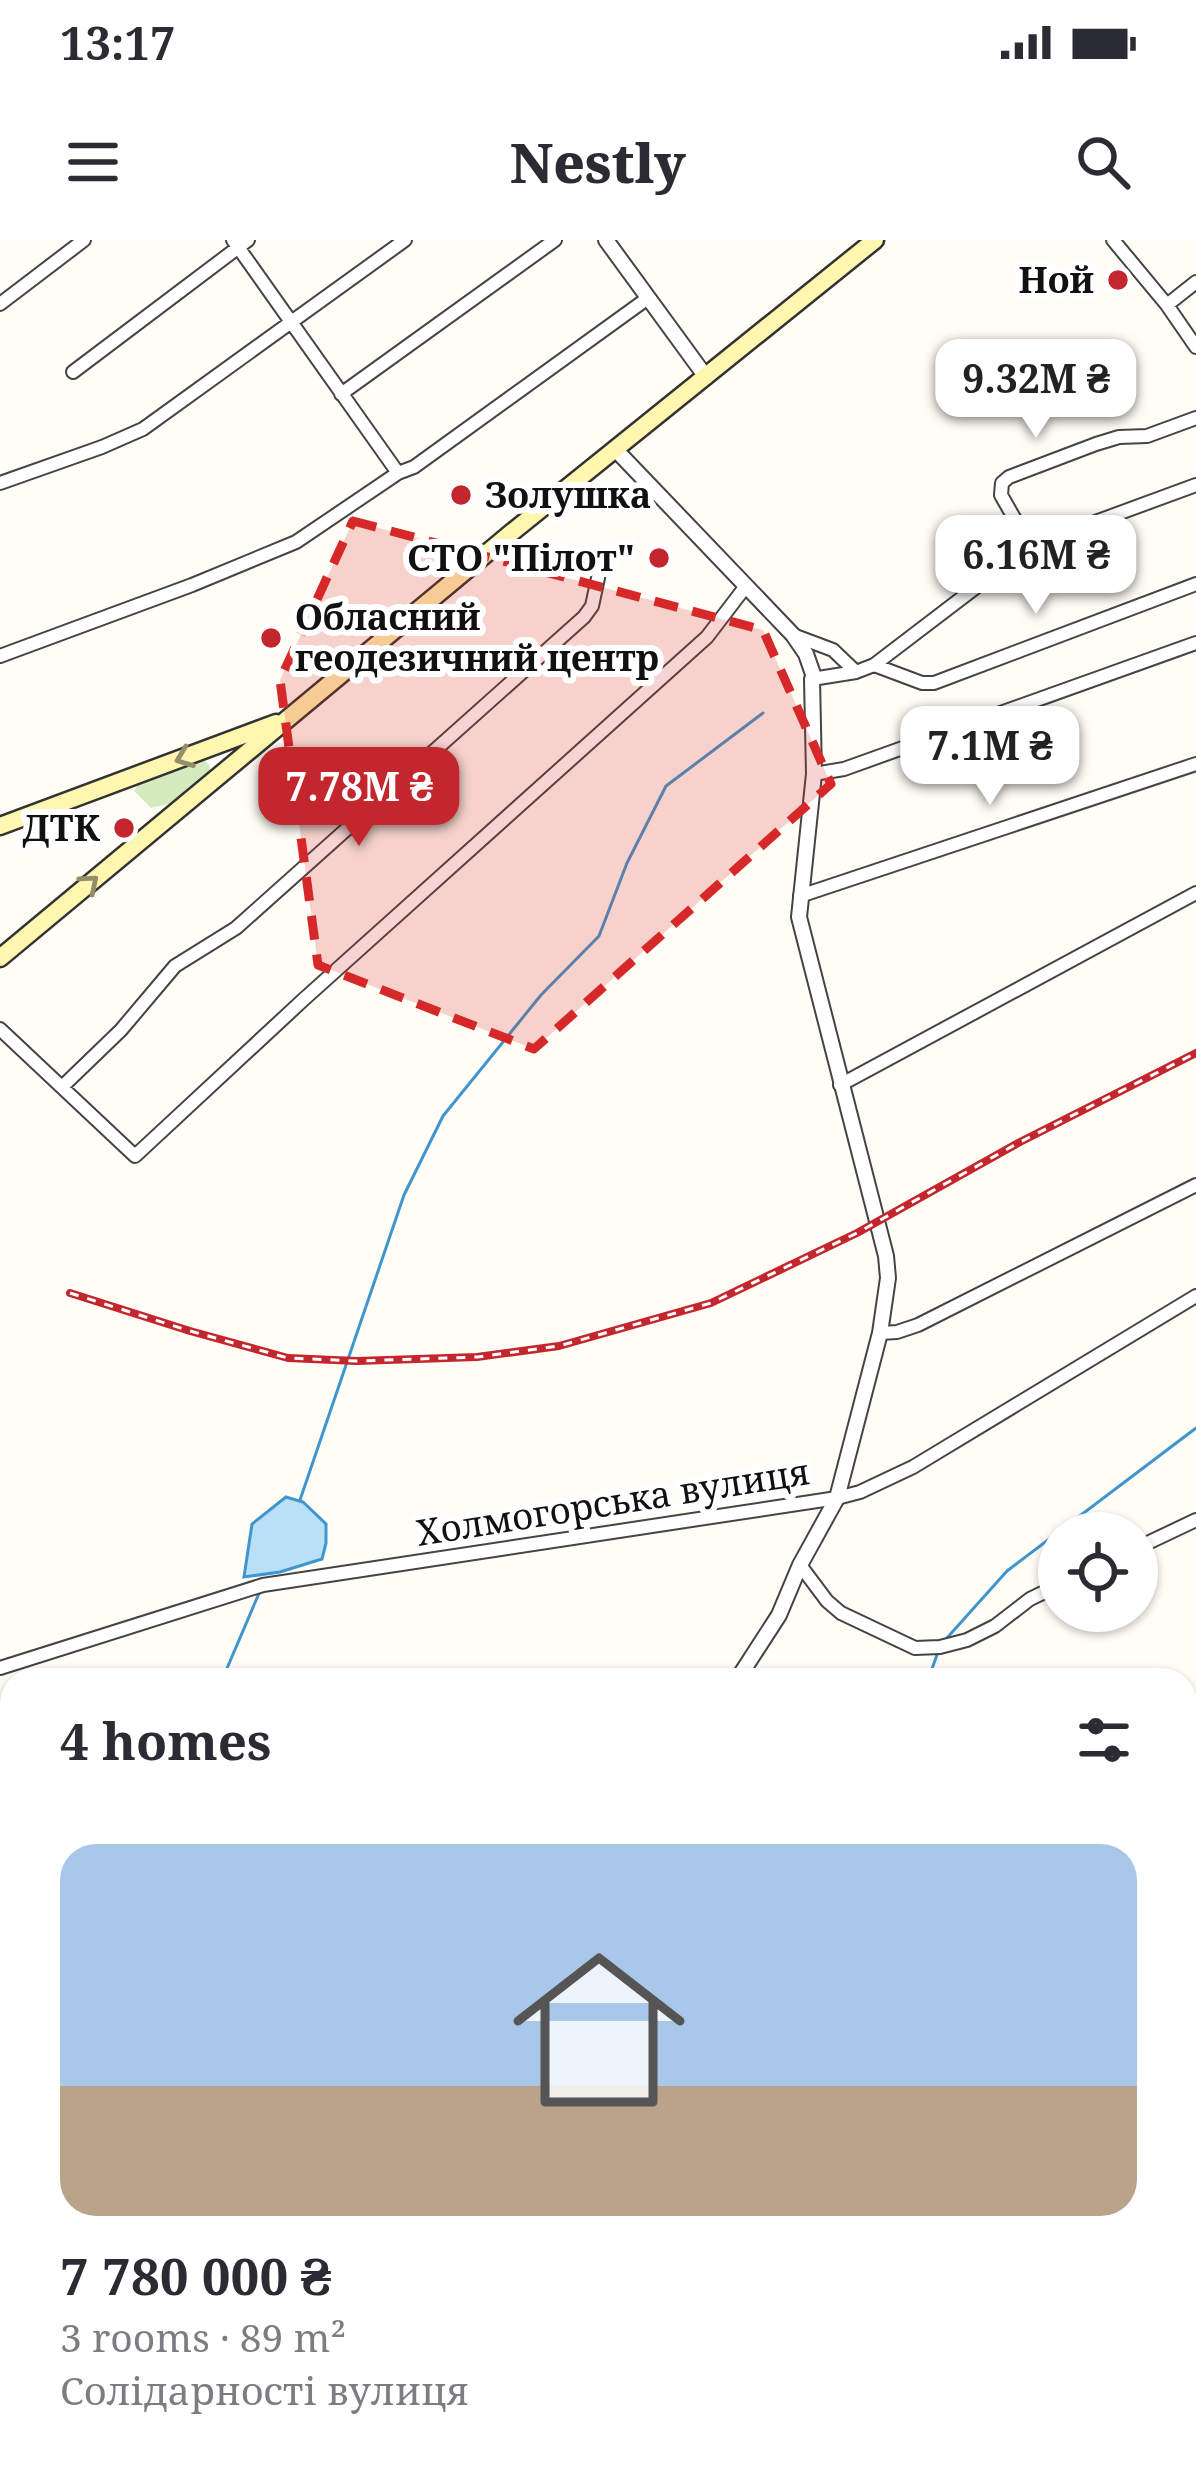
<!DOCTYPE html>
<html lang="en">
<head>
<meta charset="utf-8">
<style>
  :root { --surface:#fff; --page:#f2f2f3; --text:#2b2b33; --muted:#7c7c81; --line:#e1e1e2; --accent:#c4262e }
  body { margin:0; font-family:"Noto Serif",serif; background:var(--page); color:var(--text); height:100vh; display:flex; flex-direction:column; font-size:45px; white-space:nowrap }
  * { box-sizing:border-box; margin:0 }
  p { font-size:39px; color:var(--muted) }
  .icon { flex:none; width:66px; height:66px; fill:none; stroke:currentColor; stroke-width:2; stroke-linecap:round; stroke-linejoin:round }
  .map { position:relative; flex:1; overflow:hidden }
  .panel { position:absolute; left:0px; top:1428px; width:1197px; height:807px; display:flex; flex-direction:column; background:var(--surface); border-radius:36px 36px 0 0; box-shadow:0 3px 9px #0004 }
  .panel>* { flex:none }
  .buttons { position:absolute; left:1038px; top:1272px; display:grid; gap:24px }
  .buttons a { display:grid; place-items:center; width:120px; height:120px; border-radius:50%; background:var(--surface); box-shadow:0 3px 9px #0004; font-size:60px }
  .price { position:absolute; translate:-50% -102px; padding:0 27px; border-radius:24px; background:#fff; color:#222; font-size:39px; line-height:78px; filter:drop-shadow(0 3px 6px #0008) }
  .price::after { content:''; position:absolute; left:50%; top:72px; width:36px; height:27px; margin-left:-18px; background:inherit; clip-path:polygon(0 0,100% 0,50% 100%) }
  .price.on { background:var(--accent); color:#fff }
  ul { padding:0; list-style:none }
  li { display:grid; align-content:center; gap:24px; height:636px; padding:0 60px }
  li+li { border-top:3px solid var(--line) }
  li span { display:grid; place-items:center; height:372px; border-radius:36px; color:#555 }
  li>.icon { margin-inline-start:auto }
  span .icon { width:216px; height:216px; fill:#fffc; stroke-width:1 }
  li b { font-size:51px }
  h2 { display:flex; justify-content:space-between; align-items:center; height:144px; padding:0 60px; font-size:51px }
  .status { display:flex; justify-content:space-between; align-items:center; height:84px; padding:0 60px; background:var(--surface); direction:ltr }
  .status svg { height:33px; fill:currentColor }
  header { display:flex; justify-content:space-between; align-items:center; height:156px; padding:0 60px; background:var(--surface); font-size:54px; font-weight:800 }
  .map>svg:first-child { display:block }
</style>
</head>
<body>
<div class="status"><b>13:17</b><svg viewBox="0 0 49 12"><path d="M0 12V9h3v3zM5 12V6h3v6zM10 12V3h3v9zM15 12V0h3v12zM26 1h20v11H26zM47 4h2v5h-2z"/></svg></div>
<header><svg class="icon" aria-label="menu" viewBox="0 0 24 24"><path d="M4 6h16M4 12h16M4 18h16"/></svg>Nestly<svg class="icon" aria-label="search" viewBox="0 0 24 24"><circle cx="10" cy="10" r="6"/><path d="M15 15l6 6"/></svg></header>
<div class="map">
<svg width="1196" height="2233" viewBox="0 0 1196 2233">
  <rect width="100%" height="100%" fill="#fffdf5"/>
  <path fill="#d5ebbd" d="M200,520L207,522L210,527L209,534L176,562L151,568L134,551L139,543Z"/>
  <path fill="#b9e0f7" stroke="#3f96cf" stroke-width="3" d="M286,1257L303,1262L326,1284V1303L322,1319L280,1332L244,1337L252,1284Z
    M1196,1681V1799L1185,1801C1185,1771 1177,1702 1196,1681Z"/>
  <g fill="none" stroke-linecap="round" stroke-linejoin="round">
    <path stroke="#3f96cf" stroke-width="3" d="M300,1260L404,955L443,876L541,755L599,696L627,623L666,546L763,473
      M946,1399L1007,1331L1196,1188
      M222,1440L260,1351
      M928,1440L938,1412
      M0,1633L12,1631
      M1185,2157L1196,2156"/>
    <defs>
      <path id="minor" d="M233,0L398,233
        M1113,0L1167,65L1196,107
        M0,64L84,0
        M1167,65L1196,42
        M73,132L248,0
        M341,154L555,0
        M0,243L102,207L143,189L405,0
        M1030,306L1001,255L1002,243L1009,237L1096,204L1119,197L1147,196L1196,178
        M793,395L833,410L856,432
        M0,416L192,345L296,302L398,233L414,227L648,58
        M874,425L922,443H934L1196,344
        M812,439L856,432L874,425L1030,306L1196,245
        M814,534L844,529L1196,403
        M800,656L1196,524
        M0,789L135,916L303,760L707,397L746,346
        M840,845L1196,653
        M63,846L121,790L175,726L236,688L584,377L592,366L598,338
        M880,1093L897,1092L918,1085L1196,945
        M1137,1308L1196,1280
        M800,1325L827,1361L841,1373L915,1408L940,1407L967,1400L995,1386L1030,1359L1059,1345
        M0,1428L263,1345L837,1258L860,1252L913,1227L1196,1056
        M1185,1484L1196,1481
        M1185,1643L1196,1640
        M0,1905L12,1894
        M0,1911L12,1926
        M0,2000L12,2014
        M0,2084L12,2099
        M0,2169L12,2184
        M43,2223L51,2233
        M115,2223L123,2233
        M187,2223L196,2233
        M246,2223L254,2233
        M416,2223L422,2233
        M799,2223L802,2233
        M923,2223L924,2233
        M1058,2223L1060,2233"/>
      <path id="tertiary" d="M606,0L706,137
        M615,209L793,395L806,414L814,437L812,439L814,534L799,677L886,1016L888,1038L880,1093L837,1258L800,1325L779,1375L737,1440
        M641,2223L644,2233
        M215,2233L229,2223"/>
      <path id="secondary" d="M0,586L276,483
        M0,718L511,293L875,0"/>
    </defs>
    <use href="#minor" stroke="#444" stroke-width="16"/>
    <use href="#tertiary" stroke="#444" stroke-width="18"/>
    <use href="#secondary" stroke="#333" stroke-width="21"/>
    <use href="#minor" stroke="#fff" stroke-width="12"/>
    <use href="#tertiary" stroke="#fff" stroke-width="14"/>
    <use href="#secondary" stroke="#fff6b0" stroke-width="16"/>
    <defs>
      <path id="rail" d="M70,1053L190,1091L288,1118L357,1121L477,1117L559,1106L711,1063L857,993L1020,902L1196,813"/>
    </defs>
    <use href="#rail" stroke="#c4262e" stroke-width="8"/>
    <use href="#rail" stroke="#fff" stroke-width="3" stroke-dasharray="9" stroke-linecap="butt"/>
  </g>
  <defs><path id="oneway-chevron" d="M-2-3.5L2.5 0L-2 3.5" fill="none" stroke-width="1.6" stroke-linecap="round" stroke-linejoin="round" transform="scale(3)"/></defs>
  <g stroke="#948f68">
    <use href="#oneway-chevron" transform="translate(184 518) rotate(159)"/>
    <use href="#oneway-chevron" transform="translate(90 643) rotate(-40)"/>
  </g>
  <path fill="#d62828" fill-opacity="0.2" stroke="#d62828" stroke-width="9" stroke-dasharray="24 15" stroke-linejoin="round" d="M353,281L763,390L831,544L534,809L318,725L280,440Z"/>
  <g fill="#c4262e" stroke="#fff" stroke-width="4.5">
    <circle cx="1118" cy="40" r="12"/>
    <circle cx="461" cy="255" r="12"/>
    <circle cx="659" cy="318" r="12"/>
    <circle cx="271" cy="398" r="12"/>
    <circle cx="124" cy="588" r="12"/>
  </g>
  <g text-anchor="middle" stroke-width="12" stroke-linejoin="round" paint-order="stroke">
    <g font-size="36" font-weight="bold" fill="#111" stroke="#fff" text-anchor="end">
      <text x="1094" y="53">Ной</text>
      <text x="485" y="268" text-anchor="start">Золушка</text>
      <text x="635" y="331">СТО "Пілот"</text>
      <text x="295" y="390" text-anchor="start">Обласний<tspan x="295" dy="41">геодезичний центр</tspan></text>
      <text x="100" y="601">ДТК</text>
    </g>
    <g font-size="36" fill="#111" stroke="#fff">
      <text transform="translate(613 1262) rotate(-9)" y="13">Холмогорська вулиця</text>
    </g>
  </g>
</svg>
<div class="buttons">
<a><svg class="icon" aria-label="locate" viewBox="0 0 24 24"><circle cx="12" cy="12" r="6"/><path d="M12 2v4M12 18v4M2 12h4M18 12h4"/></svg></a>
</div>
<b class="price" style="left:1036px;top:201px">9.32M ₴</b>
<b class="price" style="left:1036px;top:377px">6.16M ₴</b>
<b class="price" style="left:990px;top:568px">7.1M ₴</b>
<b class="price on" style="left:359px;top:609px">7.78M ₴</b>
<section class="panel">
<h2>4 homes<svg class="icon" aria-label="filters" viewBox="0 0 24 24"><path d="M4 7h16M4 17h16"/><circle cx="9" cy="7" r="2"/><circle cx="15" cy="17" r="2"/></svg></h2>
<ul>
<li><span style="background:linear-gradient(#a9c7e8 65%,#b9a48a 0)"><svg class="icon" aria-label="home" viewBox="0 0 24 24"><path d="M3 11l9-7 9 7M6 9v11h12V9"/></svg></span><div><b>7 780 000 ₴</b><p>3 rooms · 89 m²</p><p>Солідарності вулиця</p></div></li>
</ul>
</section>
</div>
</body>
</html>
